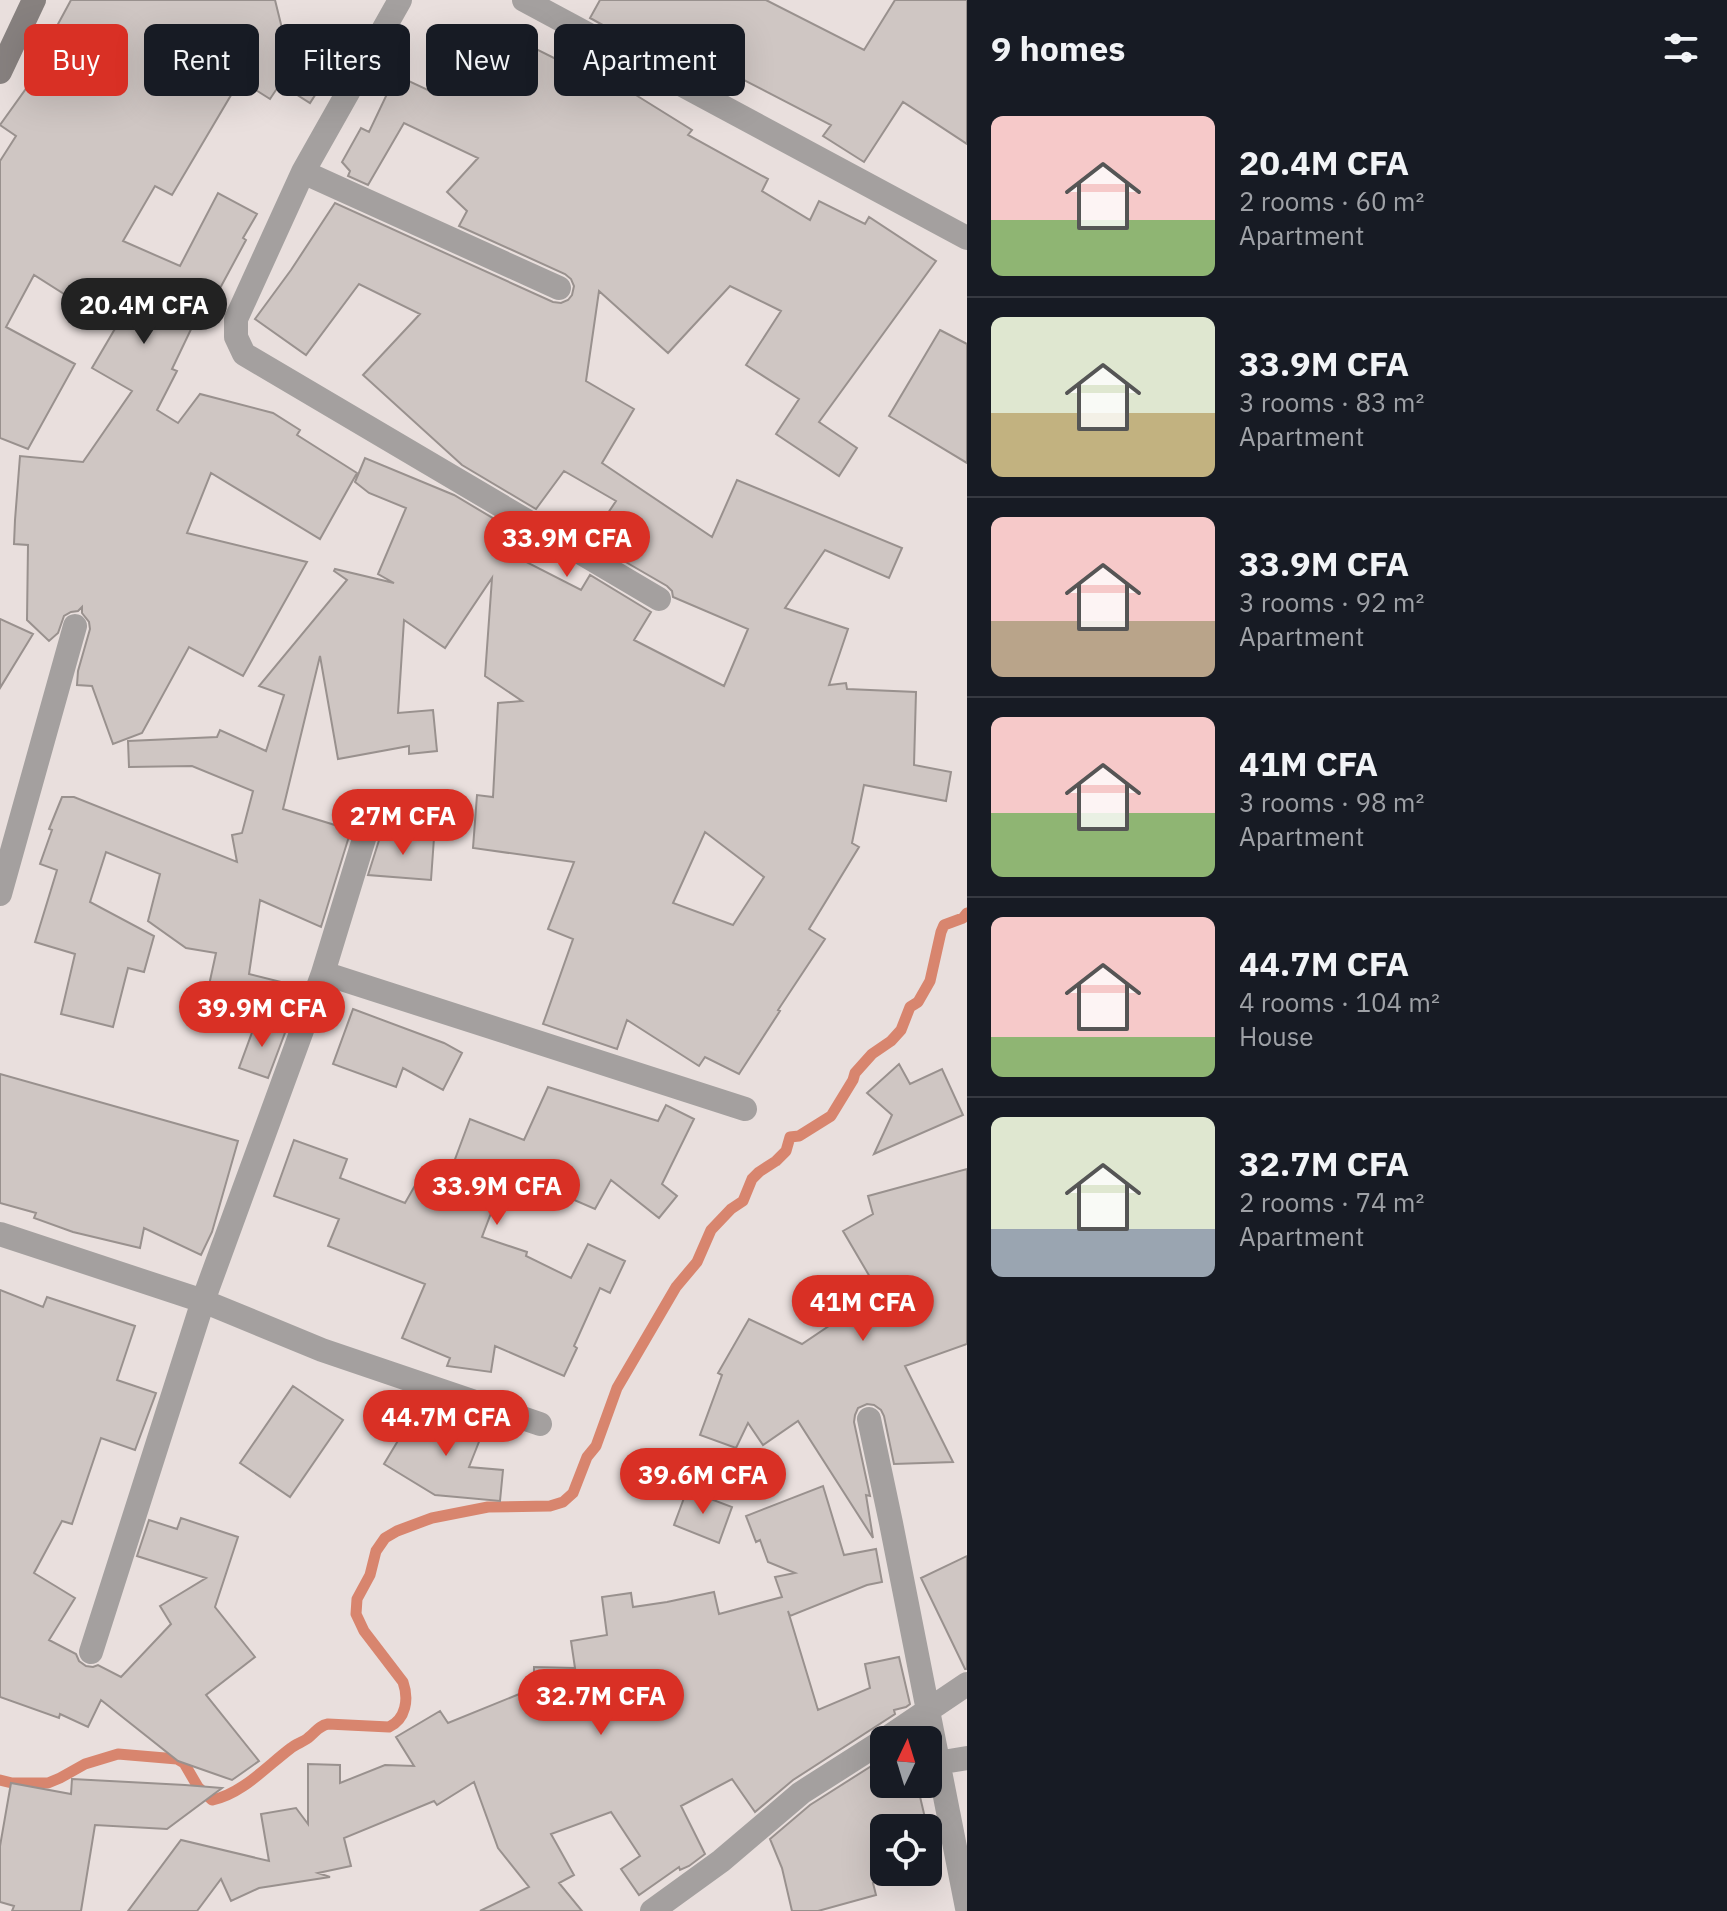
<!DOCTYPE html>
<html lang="en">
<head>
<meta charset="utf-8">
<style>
  :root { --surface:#171b24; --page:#20242c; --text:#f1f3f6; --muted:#9ea1a6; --line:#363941; --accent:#d93025 }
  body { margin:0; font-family:"IBM Plex Sans",sans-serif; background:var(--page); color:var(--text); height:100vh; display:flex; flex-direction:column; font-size:30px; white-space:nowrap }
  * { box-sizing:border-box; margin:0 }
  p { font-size:26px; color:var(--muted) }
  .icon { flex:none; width:44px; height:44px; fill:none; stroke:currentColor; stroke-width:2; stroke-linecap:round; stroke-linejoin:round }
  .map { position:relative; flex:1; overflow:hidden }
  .sheet { display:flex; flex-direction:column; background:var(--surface); width:760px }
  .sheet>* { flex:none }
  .top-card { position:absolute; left:24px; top:24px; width:760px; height:72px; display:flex; gap:16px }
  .needle { width:52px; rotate:4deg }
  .fabs { position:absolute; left:870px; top:1726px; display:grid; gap:16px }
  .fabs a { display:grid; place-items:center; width:72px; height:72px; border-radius:12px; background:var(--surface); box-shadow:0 8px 32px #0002; font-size:40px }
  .price { position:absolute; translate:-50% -68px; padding:0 18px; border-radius:28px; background:var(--accent); color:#fff; font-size:26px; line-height:52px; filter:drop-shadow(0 2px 4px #0008) }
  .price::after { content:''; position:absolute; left:50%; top:48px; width:24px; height:18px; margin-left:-12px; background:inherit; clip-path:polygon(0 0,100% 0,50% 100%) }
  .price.current { background:#222; color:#fff }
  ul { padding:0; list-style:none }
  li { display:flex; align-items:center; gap:24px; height:200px; padding:0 24px }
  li+li { border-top:2px solid var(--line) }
  li span { display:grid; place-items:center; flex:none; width:224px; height:160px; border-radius:12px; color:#555 }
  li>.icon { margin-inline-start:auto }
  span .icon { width:96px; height:96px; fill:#fffc; stroke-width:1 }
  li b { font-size:34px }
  h2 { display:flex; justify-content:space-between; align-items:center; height:96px; padding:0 24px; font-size:34px }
  .pill { padding:0 28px; border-radius:12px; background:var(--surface); box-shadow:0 8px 32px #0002; font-size:28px; line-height:72px }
  .pill.current { background:var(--accent); color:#fff }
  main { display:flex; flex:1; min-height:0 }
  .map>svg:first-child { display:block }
</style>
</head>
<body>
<main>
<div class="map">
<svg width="967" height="1911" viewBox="0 0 967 1911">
  <rect width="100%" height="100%" fill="#e9dfdd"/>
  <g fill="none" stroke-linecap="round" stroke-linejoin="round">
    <path stroke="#d8856e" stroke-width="11" d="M0,1780L12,1783H48L60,1778L85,1764L118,1754L177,1759L184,1763L198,1787L212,1800C242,1794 267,1766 291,1748C296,1744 303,1742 308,1738C316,1732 318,1726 328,1724L389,1727C406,1719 409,1699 403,1682L364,1631L356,1614L357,1599L370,1575L376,1551L385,1538L397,1531L432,1518L488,1507L550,1506L563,1502L573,1493L587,1457L596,1446L617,1388L676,1287L697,1262L711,1230L731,1209L743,1201L752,1179L759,1172L776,1161L786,1151L790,1137L799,1136L831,1116L853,1080L855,1073L872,1054L891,1041L901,1030L910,1007L918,1002L930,981L941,932L944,925L963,918L967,913"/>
  </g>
  <path fill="#cfc6c3" stroke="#99918e" stroke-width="2" fill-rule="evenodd" d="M71,0H275L293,73L319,32L345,48L310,103L280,84L270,99L240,80L172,195L155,186L123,241L180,266L218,193L257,214L243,238L246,240L211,305L204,302L172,369L177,371L157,410L178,423L200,394L273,413L300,430L297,435L357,473L320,539L211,473L187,533L307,562L243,676L189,647L142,733L113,744L92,686L77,685L78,671L90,629L89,622L82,613V607L78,611L71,612L64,616L58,633L49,641L27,620L28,545L14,544L15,520L20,456L83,462L132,391L92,368L116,327L34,275L6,327L75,364L28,449L0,438V161L16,136L0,125L35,76L31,74Z
    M600,0H766L864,50L895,0H967V144L903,102L864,162L823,136L831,125L711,63L707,69L686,57L639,45L590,18Z
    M492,27L564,63L566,57L631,92L692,130L688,135L768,179L762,191L810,220L819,201L865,224L869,217L936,261L819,422L857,448L839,476L776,434L799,399L746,365L781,311L730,286L668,353L599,291L586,381L634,409L602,463L712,537L737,480L902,548L889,578L825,550L785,608L848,629L829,685L846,683L847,689L916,692L914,765L951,772L946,801L864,785L852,843L859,847L809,929L825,939L778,1010L780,1011L739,1074L705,1057L699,1066L627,1020L617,1049L543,1024L573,939L548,929L574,862L473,848L477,795L493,797L498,703L522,701L485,676L492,578L445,648L404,620L398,713L433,710L437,751L409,754V746L338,759L320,656L283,809L351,830L321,927L260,900L249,974L281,982L273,1015L206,999L216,953L186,948L148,921L160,874L106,852L90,902L154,936L144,972L128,968L113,1027L61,1014L75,954L35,942L57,870L40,864L52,830L49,829L62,797H74L237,862L232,835L242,833L253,791L192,766L129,767L128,741L217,737L220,730L266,751L284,695L259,686L347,580L334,571L335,569L394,583L378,574L406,508L369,493L355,482L365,458L454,495L518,533L505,551L581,590L590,575L651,612L634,640L724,686L748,629L673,597L672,591L667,586L605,550L609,544L594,534L616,501L564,471L536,509L462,465L363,375L420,314L359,284L306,355L255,319L291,270L335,203L553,302L561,303L568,300L572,295L574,286L571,279L565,274L459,226L467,211L447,192L478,158L404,123L368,185L348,176L350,171L342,162L361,128L369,132L396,75L432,92L429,30ZM705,832L764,877L733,925L673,903Z
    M940,330L967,344V463L889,416Z
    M0,619L33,634L0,688Z
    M381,834L434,838L431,880L368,875Z
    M353,1009L444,1043L462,1053L443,1090L403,1068L396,1087L333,1064Z
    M257,1019L286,1030L268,1078L239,1068Z
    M899,1064L910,1084L942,1069L963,1115L874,1154L892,1115L867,1093Z
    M0,1074L238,1141L212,1232L201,1255L144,1228L140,1248L73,1232L34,1218L36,1213L0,1203Z
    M548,1087L658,1121L666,1105L694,1119L662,1184L677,1196L659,1218L611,1180L595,1209L507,1171L482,1237L527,1252L526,1256L571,1278L588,1244L625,1261L610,1293L600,1288L574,1346L577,1348L564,1376L495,1346L491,1372L447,1366L450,1358L402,1338L425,1284L328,1246L339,1219L274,1196L294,1140L347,1159L340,1178L405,1203L417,1182L442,1194L470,1119L524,1140Z
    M967,1169V1344L905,1366L953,1462L894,1464L884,1416L881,1410L874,1405L867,1404L858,1408L855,1415L854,1422L870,1496L866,1495L873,1538L798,1421L763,1445L748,1423L736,1448L700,1435L722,1375L718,1373L749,1319L802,1344L863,1303L860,1297L877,1289L843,1231L873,1214L868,1196Z
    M0,1290L43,1307L47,1297L135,1326L117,1380L156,1393L135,1450L101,1438L72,1524L62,1521L34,1573L75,1598L49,1640L76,1654L79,1661L86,1666L93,1667L98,1665L121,1677L171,1624L160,1606L206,1578L137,1556L149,1520L177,1529L181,1518L238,1537L215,1607L255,1657L206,1695L259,1761L232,1780L178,1761L101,1700L88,1727L60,1714L59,1718L0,1697Z
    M293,1386L343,1420L290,1497L240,1463Z
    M433,1404L486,1424L469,1467L503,1470L500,1501L435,1495L384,1464L405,1429L420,1438Z
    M823,1486L844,1555L876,1549L882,1582L867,1585L790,1616L788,1611L818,1710L870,1688L865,1664L899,1657L910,1704L906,1707L894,1710L895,1714L793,1780L755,1812L732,1779L681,1806L705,1854L689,1866L680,1870L679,1867L639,1895L621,1869L640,1856L611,1812L551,1834L574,1875L559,1883L582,1911H480L529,1887L498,1848L474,1782L437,1805L434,1801L344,1838L351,1866L318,1873L330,1877L259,1888L231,1901L221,1879L197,1911H128L181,1840L269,1861L261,1814L296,1808L308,1824V1764L340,1765V1783L385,1765L414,1766L396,1737L440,1711L448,1723L534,1688V1667L575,1668L571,1641L607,1635L602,1597L631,1593L633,1607L667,1602L714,1592L719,1614L782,1597L775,1577L795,1573L768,1562L760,1540L756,1542L746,1516Z
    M687,1490L732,1507L719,1543L674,1525Z
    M967,1556V1669H965L921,1578Z
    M884,1758V1784H917L926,1822L923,1823L924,1828H884V1872H916L873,1883L876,1895L818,1911H792L782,1868L770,1839L810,1805Z
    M72,1779L185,1785L222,1788L167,1829L95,1825L81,1911H12L14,1906L0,1902V1846L11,1783L71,1794Z"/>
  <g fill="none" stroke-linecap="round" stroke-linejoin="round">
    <path stroke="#a4a09f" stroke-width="24" d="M400,0L303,172L236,319V337L244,354L659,599
      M524,0L967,238
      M303,172L559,288
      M0,894L75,626
      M323,973L745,1109
      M0,1234L203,1301L322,1350L540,1424
      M869,1419L891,1523L967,1908
      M91,1652L203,1301L323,973L371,816
      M884,1740L967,1684
      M937,1763L967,1758
      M652,1911L721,1861L801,1793L884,1740"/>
    <path stroke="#87817f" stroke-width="24" d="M0,72L34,0"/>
  </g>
</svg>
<div class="fabs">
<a><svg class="needle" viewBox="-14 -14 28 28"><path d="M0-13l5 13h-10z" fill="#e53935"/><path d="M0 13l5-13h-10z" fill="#9ea1a6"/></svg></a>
<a><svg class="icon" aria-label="locate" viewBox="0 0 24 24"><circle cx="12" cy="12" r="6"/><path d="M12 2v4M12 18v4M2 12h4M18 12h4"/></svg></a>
</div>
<b class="price current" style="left:144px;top:346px">20.4M CFA</b>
<b class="price" style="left:567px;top:579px">33.9M CFA</b>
<b class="price" style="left:403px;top:857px">27M CFA</b>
<b class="price" style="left:262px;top:1049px">39.9M CFA</b>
<b class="price" style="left:497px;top:1227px">33.9M CFA</b>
<b class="price" style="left:863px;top:1343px">41M CFA</b>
<b class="price" style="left:446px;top:1458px">44.7M CFA</b>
<b class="price" style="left:703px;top:1516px">39.6M CFA</b>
<b class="price" style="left:601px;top:1737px">32.7M CFA</b>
<div class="top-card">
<a class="pill current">Buy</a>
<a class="pill">Rent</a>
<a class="pill">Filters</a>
<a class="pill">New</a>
<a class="pill">Apartment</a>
</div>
</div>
<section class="sheet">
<h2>9 homes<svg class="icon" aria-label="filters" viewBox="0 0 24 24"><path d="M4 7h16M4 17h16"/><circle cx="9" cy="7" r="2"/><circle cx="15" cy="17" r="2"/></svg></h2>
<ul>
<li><span style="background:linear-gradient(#f6c9c9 65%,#8fb573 0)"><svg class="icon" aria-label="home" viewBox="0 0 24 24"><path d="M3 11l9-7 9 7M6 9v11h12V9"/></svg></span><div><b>20.4M CFA</b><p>2 rooms · 60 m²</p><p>Apartment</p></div></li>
<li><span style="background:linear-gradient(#dfe7d0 60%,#c2b280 0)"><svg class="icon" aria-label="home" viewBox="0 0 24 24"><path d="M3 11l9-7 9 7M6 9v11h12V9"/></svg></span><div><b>33.9M CFA</b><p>3 rooms · 83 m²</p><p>Apartment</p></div></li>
<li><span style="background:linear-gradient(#f6c9c9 65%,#b9a48a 0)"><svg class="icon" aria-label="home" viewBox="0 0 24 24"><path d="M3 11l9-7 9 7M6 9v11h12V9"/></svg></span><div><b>33.9M CFA</b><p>3 rooms · 92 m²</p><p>Apartment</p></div></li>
<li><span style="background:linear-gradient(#f6c9c9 60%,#8fb573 0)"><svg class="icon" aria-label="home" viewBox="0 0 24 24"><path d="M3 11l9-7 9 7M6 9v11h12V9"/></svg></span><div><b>41M CFA</b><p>3 rooms · 98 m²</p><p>Apartment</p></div></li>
<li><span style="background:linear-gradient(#f6c9c9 75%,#8fb573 0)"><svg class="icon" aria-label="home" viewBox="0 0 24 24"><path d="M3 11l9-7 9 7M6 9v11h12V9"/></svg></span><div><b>44.7M CFA</b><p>4 rooms · 104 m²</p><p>House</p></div></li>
<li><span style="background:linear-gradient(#dfe7d0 70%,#9aa5b1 0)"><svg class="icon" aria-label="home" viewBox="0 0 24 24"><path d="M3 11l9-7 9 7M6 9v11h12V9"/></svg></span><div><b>32.7M CFA</b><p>2 rooms · 74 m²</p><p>Apartment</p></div></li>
</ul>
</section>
</main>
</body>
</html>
